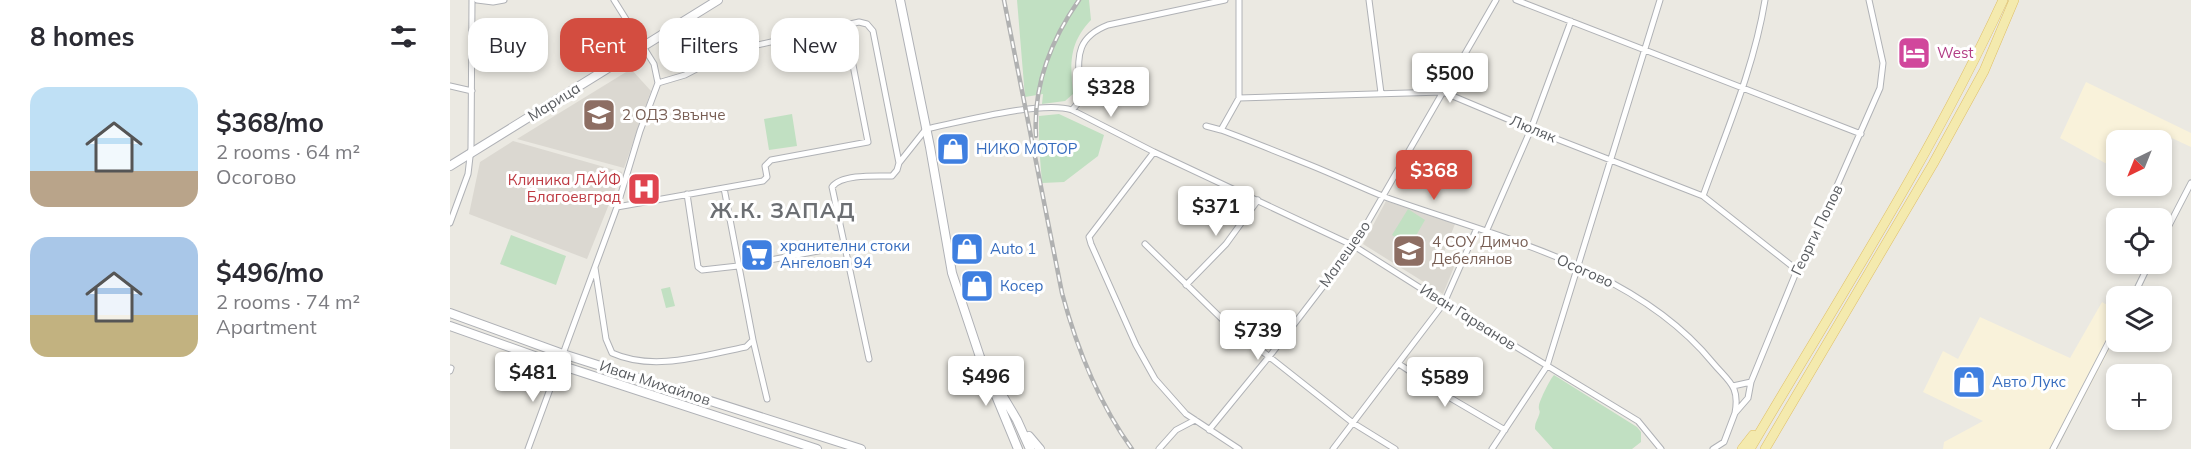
<!DOCTYPE html>
<html lang="en">
<head>
<meta charset="utf-8">
<style>
  :root { --surface:#fff; --page:#f2f2f3; --text:#2b2b33; --muted:#7c7c81; --accent:#d34d40 }
  body { margin:0; font-family:Mulish,sans-serif; background:var(--page); color:var(--text); height:100vh; display:flex; flex-direction:column; font-size:22px; white-space:nowrap }
  * { box-sizing:border-box; margin:0 }
  p { font-size:20px; color:var(--muted) }
  .icon { flex:none; width:33px; height:33px; fill:none; stroke:currentColor; stroke-width:2; stroke-linecap:round; stroke-linejoin:round }
  .map { position:relative; flex:1; overflow:hidden }
  .panel { display:flex; flex-direction:column; background:var(--surface); width:450px }
  .panel>* { flex:none }
  .hud { position:absolute; left:18px; top:18px; width:570px; height:54px; display:flex; gap:12px }
  .needle { width:39px; rotate:223deg }
  .buttons { position:absolute; left:1656px; top:130px; display:grid; gap:12px }
  .buttons a { display:grid; place-items:center; width:66px; height:66px; border-radius:12px; background:var(--surface); box-shadow:0 3px 9px #0003; font-size:30px }
  .price { position:absolute; translate:-50% -51px; padding:0 14px; border-radius:6px; background:#fff; color:#222; font-size:20px; line-height:39px; filter:drop-shadow(0 2px 3px #0008) }
  .price::after { content:''; position:absolute; left:50%; top:36px; width:18px; height:14px; margin-left:-9px; background:inherit; clip-path:polygon(0 0,100% 0,50% 100%) }
  .price.selected { background:var(--accent); color:#fff }
  ul { padding:0; list-style:none }
  li { display:flex; align-items:center; gap:18px; height:150px; padding:0 30px }
  li span { display:grid; place-items:center; flex:none; width:168px; height:120px; border-radius:18px; color:#555 }
  li>.icon { margin-inline-start:auto }
  span .icon { width:72px; height:72px; fill:#fffc; stroke-width:1 }
  li b { font-size:26px }
  h2 { display:flex; justify-content:space-between; align-items:center; height:72px; padding:0 30px; font-size:26px }
  .pill { padding:0 21px; border-radius:18px; background:var(--surface); box-shadow:0 3px 9px #0003; font-size:21px; line-height:54px }
  .pill.selected { background:var(--accent); color:#fff }
  main { display:flex; flex:1; min-height:0 }
  .map>svg:first-child { display:block }
</style>
</head>
<body>
<main>
<section class="panel">
<h2>8 homes<svg class="icon" aria-label="filters" viewBox="0 0 24 24"><path d="M4 7h16M4 17h16"/><circle cx="9" cy="7" r="2"/><circle cx="15" cy="17" r="2"/></svg></h2>
<ul>
<li><span style="background:linear-gradient(#bfe0f5 70%,#b9a48a 0)"><svg class="icon" aria-label="home" viewBox="0 0 24 24"><path d="M3 11l9-7 9 7M6 9v11h12V9"/></svg></span><div><b>$368/mo</b><p>2 rooms · 64 m²</p><p>Осогово</p></div></li>
<li><span style="background:linear-gradient(#a9c7e8 65%,#c2b280 0)"><svg class="icon" aria-label="home" viewBox="0 0 24 24"><path d="M3 11l9-7 9 7M6 9v11h12V9"/></svg></span><div><b>$496/mo</b><p>2 rooms · 74 m²</p><p>Apartment</p></div></li>
</ul>
</section>
<div class="map">
<svg width="1741" height="449" viewBox="0 0 1741 449">
  <rect width="100%" height="100%" fill="#ebe9e2"/>
  <path fill="#f9f2da" d="M1636,82L1741,133V147L1711,133L1707,141H1666V169L1610,138Z
    M1652,302L1666,310V337L1607,449H1493L1494,442L1533,421L1473,392L1493,351L1508,359L1530,317L1620,358Z"/>
  <path fill="#dbd8d1" d="M181,69L201,91L174,168L67,139Z
    M63,141L172,172L137,259L19,214L30,162Z
    M936,201L1005,224L992,257L1006,262L993,294L913,244Z"/>
  <path fill="#c1e0c2" d="M567,0H639L641,20C619,43 620,63 623,94L615,101L592,104L593,94L575,97Z
    M342,114L347,146L319,150L314,119Z
    M609,114L654,135L648,156L614,182L592,183L589,145V116Z
    M958,209L975,220L960,246L942,235Z
    M61,235L116,256L106,285L50,264Z
    M220,287L225,306L216,308L211,289Z
    M1104,375L1187,427L1191,432V442L1182,449H1103L1085,429C1085,422 1087,421 1089,415C1091,409 1088,412 1089,405C1090,400 1100,379 1104,375Z"/>
  <g fill="none" stroke-linecap="round" stroke-linejoin="round">
    <defs>
      <path id="street" d="M27,0L43,2L54,0
        M919,0L931,93
        M1066,0L1411,134
        M208,83L235,75L281,51L409,22L417,24L423,31L449,163L447,170L442,176C426,176 391,174 382,187L419,359
        M0,86L22,91
        M789,98L993,92L1081,129L1253,196L1347,270
        M622,110L629,102C632,68 617,41 658,25L775,0
        M756,126L771,130C801,141 830,153 860,165C885,175 910,187 935,197C1046,237 1185,267 1263,363C1279,382 1290,386 1285,413
        M771,130L789,98V0
        M704,152L639,237L641,244L686,345L705,379L736,414L789,449
        M449,163L476,129C510,122 592,100 622,110L704,152L904,246L994,303L1188,421L1211,449
        M237,194L248,267L252,270L288,266L395,246
        M1253,196C1276,132 1304,68 1315,0
        M167,207L313,181L317,177L315,166L321,160L418,142L401,55L340,67L336,38
        M0,223L18,174L21,148L22,0
        M1036,232L1081,129L1121,21
        M1712,239L1741,183
        M695,244L774,321L903,423L945,449
        M145,268L156,339L162,353C204,372 254,355 296,347L303,340L274,188
        M736,285L776,244L808,200
        M1683,297L1699,264
        M303,340L317,399
        M949,364L997,396L1055,430
        M0,371L1,368
        M1283,386L1301,382
        M759,430L822,353L904,246L1046,0
        M78,449L167,207L190,131L208,83L204,64L164,0
        M709,449L726,430L745,420
        M883,449L994,303L1027,228
        M1042,449L1097,366L1210,0
        M1263,449L1274,442L1285,413L1298,398L1301,382L1347,270L1364,238L1430,88L1433,63L1419,0
        M1603,449L1666,328"/>
      <path id="secondary" d="M450,0L480,147L502,273L530,357L568,449
        M0,166L268,0
        M0,313L113,354L411,449
        M0,326L110,365L367,449
        M545,383L567,420L580,449
        M579,436L590,449"/>
      <path id="primary" d="M1292,449L1303,435
        M1300,449C1387,301 1481,156 1553,0
        M1315,449L1483,164L1534,71L1564,0"/>
    </defs>
    <use href="#street" stroke="#b0b2b6" stroke-width="7"/>
    <use href="#secondary" stroke="#afb1b6" stroke-width="10"/>
    <use href="#primary" stroke="#dfbf67" stroke-width="10"/>
    <use href="#street" stroke="#fff" stroke-width="5"/>
    <use href="#secondary" stroke="#fff" stroke-width="8"/>
    <use href="#primary" stroke="#f4eaae" stroke-width="9"/>
    <defs>
      <path id="rail" d="M554,0L612,293C627,349 648,402 682,449
        M586,136C583,87 601,40 629,0"/>
    </defs>
    <use href="#rail" stroke="#b0b1b1" stroke-width="4.5"/>
    <use href="#rail" stroke="#fff" stroke-width="2" stroke-dasharray="7" stroke-linecap="butt"/>
  </g>
  <defs>
    <symbol id="hotel-square" viewBox="-11 -11 22 22"><rect x="-9" y="-9" width="18" height="18" rx="4" fill="#d1479c" stroke="#fff"/><path d="M-6-4.5h1.5V1H6V5H4.5V3h-9V5H-6ZM-4 0a1.8 1.8 0 1 1 3.6 0ZM.5 0V-2.5h3Q6-2.5 6 0Z" fill="#fff"/></symbol>
    <symbol id="school-square" viewBox="-11 -11 22 22"><rect x="-9" y="-9" width="18" height="18" rx="4" fill="#8d6e63" stroke="#fff"/><path d="M0-5L7-2L0 1L-7-2ZM-4 1L0 2.5L4 1V4Q0 6-4 4Z" fill="#fff"/></symbol>
    <symbol id="shop-square" viewBox="-11 -11 22 22"><rect x="-9" y="-9" width="18" height="18" rx="4" fill="#3f7fe0" stroke="#fff"/><path d="M-5-2.5h2.3a2.7 3.5 0 0 1 5.4 0H5L5.5 6h-11ZM-1.5-2.5h3a1.5 2.3 0 0 0-3 0Z" fill="#fff"/></symbol>
    <symbol id="hospital-square" viewBox="-11 -11 22 22"><rect x="-9" y="-9" width="18" height="18" rx="4" fill="#e0444e" stroke="#fff"/><path d="M-5-5h3v3.5h4V-5h3V5h-3V1.5h-4V5h-3Z" fill="#fff"/></symbol>
    <symbol id="supermarket-square" viewBox="-11 -11 22 22"><rect x="-9" y="-9" width="18" height="18" rx="4" fill="#3f7fe0" stroke="#fff"/><path d="M-6-5.5h2.5l.6 2H6L4.5 2H-2.5L-4.4-4H-6ZM-1.5 3.2a1.3 1.3 0 1 0 .1 0ZM3 3.2a1.3 1.3 0 1 0 .1 0Z" fill="#fff"/></symbol>
  </defs>
  <g fill-rule="evenodd">
    <use href="#hotel-square" x="1445" y="34" width="38" height="38"/>
    <use href="#school-square" x="130" y="96" width="38" height="38"/>
    <use href="#shop-square" x="484" y="130" width="38" height="38"/>
    <use href="#hospital-square" x="175" y="170" width="38" height="38"/>
    <use href="#shop-square" x="498" y="230" width="38" height="38"/>
    <use href="#school-square" x="940" y="232" width="38" height="38"/>
    <use href="#supermarket-square" x="288" y="236" width="38" height="38"/>
    <use href="#shop-square" x="508" y="267" width="38" height="38"/>
    <use href="#shop-square" x="1500" y="363" width="38" height="38"/>
  </g>
  <g text-anchor="middle" stroke-width="6" stroke-linejoin="round" paint-order="stroke">
    <g font-size="15" fill="#b23c85" stroke="#fff" text-anchor="start">
      <text x="1487" y="58">West</text>
    </g>
    <g font-size="15" fill="#5a5d61" stroke="#fff">
      <text transform="translate(104 102) rotate(-32)" y="5">Марица</text>
      <text transform="translate(1083 129) rotate(22)" y="5">Люляк</text>
      <text transform="translate(1367 230) rotate(-64)" y="5">Георги Попов</text>
      <text transform="translate(895 254) rotate(-55)" y="5">Малешево</text>
      <text transform="translate(1135 271) rotate(24)" y="5">Осогово</text>
      <text transform="translate(1018 317) rotate(32)" y="5">Иван Гарванов</text>
      <text transform="translate(205 383) rotate(18)" y="5">Иван Михайлов</text>
    </g>
    <g font-size="15" fill="#785e54" stroke="#fff" text-anchor="start">
      <text x="172" y="120">2 ОДЗ Звънче</text>
      <text x="982" y="247">4 СОУ Димчо<tspan x="982" dy="17">Дебелянов</tspan></text>
    </g>
    <g font-size="15" fill="#366cbe" stroke="#fff" text-anchor="start">
      <text x="526" y="154">НИКО МОТОР</text>
      <text x="330" y="251">хранителни стоки<tspan x="330" dy="17">Ангеловп 94</tspan></text>
      <text x="540" y="254">Auto 1</text>
      <text x="550" y="291">Косер</text>
      <text x="1542" y="387">Авто Лукс</text>
    </g>
    <g font-size="15" fill="#be3a42" stroke="#fff" text-anchor="end">
      <text x="171" y="185">Клиника ЛАЙФ<tspan x="171" dy="17">Благоевград</tspan></text>
    </g>
    <g font-size="21" font-weight="bold" letter-spacing="1.5" fill="#6c6f73" stroke="#fff">
      <text x="333" y="218">Ж.К. ЗАПАД</text>
    </g>
  </g>
</svg>
<div class="buttons">
<a><svg class="needle" viewBox="-14 -14 28 28"><path d="M0-13l5 13h-10z" fill="#e53935"/><path d="M0 13l5-13h-10z" fill="#7c7c81"/></svg></a>
<a><svg class="icon" aria-label="locate" viewBox="0 0 24 24"><circle cx="12" cy="12" r="6"/><path d="M12 2v4M12 18v4M2 12h4M18 12h4"/></svg></a>
<a><svg class="icon" aria-label="layers" viewBox="0 0 24 24"><path d="M12 4l9 5-9 5-9-5zM3 14l9 5 9-5"/></svg></a>
<a>+</a>
</div>
<b class="price" style="left:1000px;top:104px">$500</b>
<b class="price" style="left:661px;top:118px">$328</b>
<b class="price selected" style="left:984px;top:201px">$368</b>
<b class="price" style="left:766px;top:237px">$371</b>
<b class="price" style="left:808px;top:361px">$739</b>
<b class="price" style="left:83px;top:403px">$481</b>
<b class="price" style="left:536px;top:407px">$496</b>
<b class="price" style="left:995px;top:408px">$589</b>
<div class="hud">
<a class="pill">Buy</a>
<a class="pill selected">Rent</a>
<a class="pill">Filters</a>
<a class="pill">New</a>
</div>
</div>
</main>
</body>
</html>
